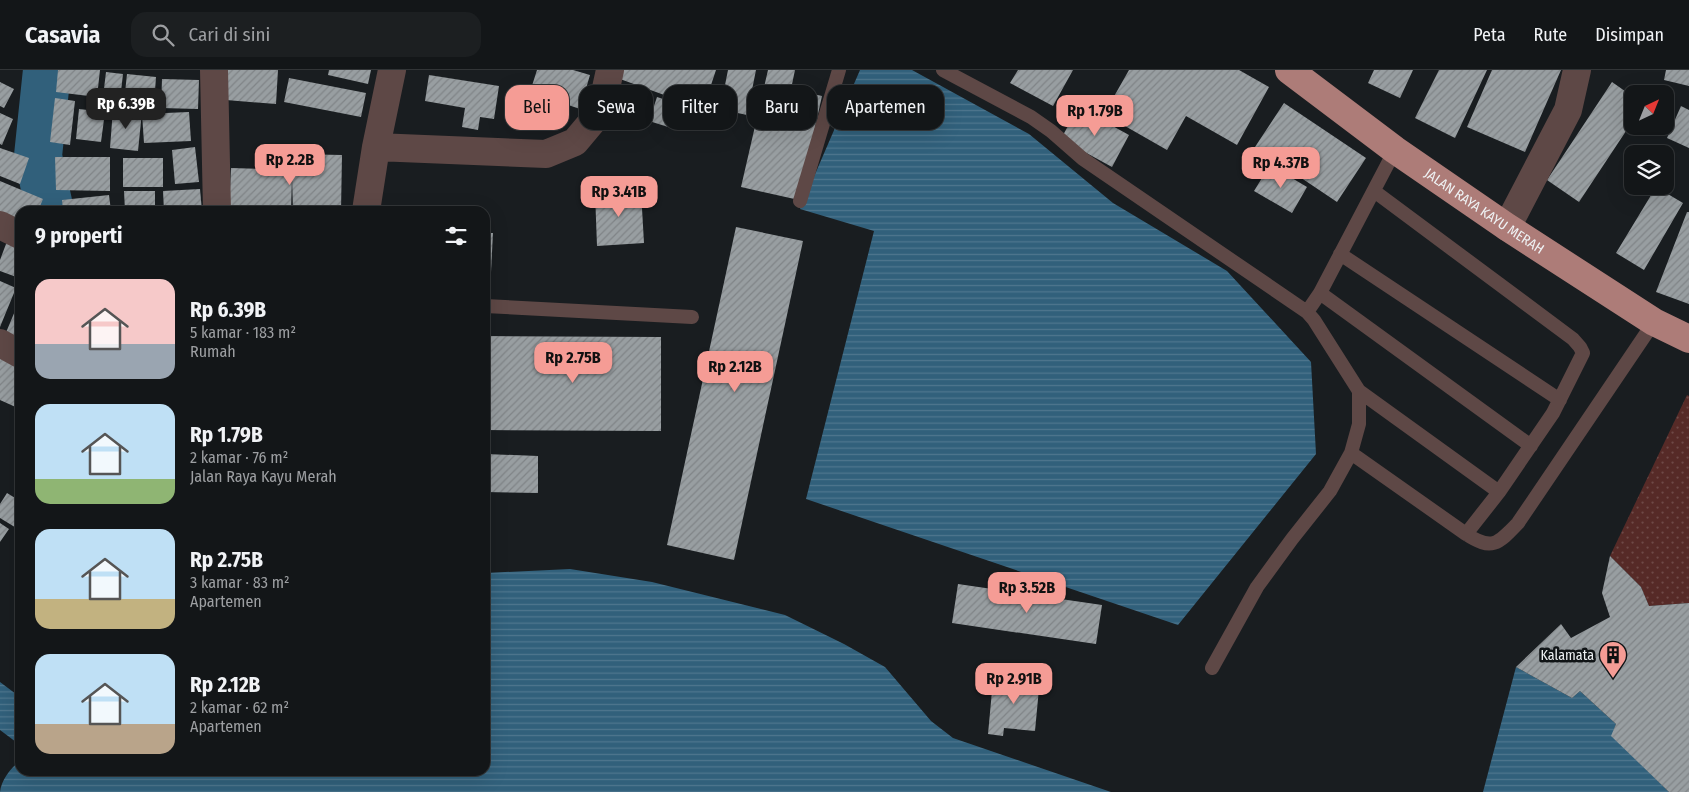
<!DOCTYPE html>
<html lang="id">
<head>
<meta charset="utf-8">
<style>
  :root { --surface:#131618; --page:#1c1f21; --text:#f1f3f6; --muted:#9d9fa2; --line:#323537; --accent:#f59c95 }
  body { margin:0; font-family:"Fira Sans Condensed",sans-serif; background:var(--page); color:var(--text); height:100vh; display:flex; flex-direction:column; font-size:19px; white-space:nowrap }
  * { box-sizing:border-box; margin:0 }
  p { font-size:16px; color:var(--muted) }
  .icon { flex:none; width:28px; height:28px; fill:none; stroke:currentColor; stroke-width:2; stroke-linecap:round; stroke-linejoin:round }
  .map { position:relative; flex:1; overflow:hidden }
  .details { position:absolute; left:15px; top:136px; width:475px; height:570px; display:flex; flex-direction:column; background:var(--surface); border-radius:15px; box-shadow:0 5px 20px #0002,0 0 0 1px var(--line) }
  .details>* { flex:none }
  .guide { position:absolute; left:505px; top:15px; width:475px; height:45px; display:flex; gap:10px }
  .needle { width:32px; rotate:43deg }
  .tools { position:absolute; left:1624px; top:15px; display:grid; gap:10px }
  .tools a { display:grid; place-items:center; width:50px; height:50px; border-radius:10px; background:var(--surface); box-shadow:0 5px 20px #0002,0 0 0 1px var(--line); font-size:25px }
  .price { position:absolute; translate:-50% -42px; padding:0 11px; border-radius:10px; background:var(--accent); color:#111; font-size:16px; line-height:32px; filter:drop-shadow(0 1px 2px #0008) }
  .price::after { content:''; position:absolute; left:50%; top:30px; width:15px; height:11px; margin-left:-8px; background:inherit; clip-path:polygon(0 0,100% 0,50% 100%) }
  .price.selected { background:#222; color:#fff }
  ul { padding:0; list-style:none }
  li { display:flex; align-items:center; gap:15px; height:125px; padding:0 20px }
  li span { display:grid; place-items:center; flex:none; width:140px; height:100px; border-radius:15px; color:#555 }
  li>.icon { margin-inline-start:auto }
  span .icon { width:60px; height:60px; fill:#fffc; stroke-width:1 }
  li b { font-size:21px }
  h2 { display:flex; justify-content:space-between; align-items:center; height:60px; padding:0 20px; font-size:21px }
  .pill { padding:0 18px; border-radius:15px; background:var(--surface); box-shadow:0 5px 20px #0002,0 0 0 1px var(--line); font-size:18px; line-height:45px }
  .pill.selected { background:var(--accent); color:#111 }
  header { display:flex; align-items:center; gap:30px; box-sizing:border-box; height:70px; padding:0 25px; background:var(--surface); border-bottom:1px solid var(--line) }
  header strong { font-size:24px }
  nav { display:flex; gap:28px; margin-inline-start:auto; font-size:18px }
  .search { width:350px; height:45px; background:var(--page); display:flex; align-items:center; gap:12px; box-sizing:border-box; padding:0 18px; border-radius:15px; color:var(--muted); font-size:19px }
  .map>svg:first-child { display:block }
</style>
</head>
<body>
<header>
<strong>Casavia</strong>
<div class="search"><svg class="icon" aria-label="search" viewBox="0 0 24 24"><circle cx="10" cy="10" r="6"/><path d="M15 15l6 6"/></svg>Cari di sini</div>
<nav><a>Peta</a><a>Rute</a><a>Disimpan</a></nav>
</header>
<div class="map">
<svg width="1689" height="722" viewBox="0 0 1689 722">
  <defs>
    <pattern id="green-dots" width="8" height="8" patternUnits="userSpaceOnUse" patternTransform="scale(1.25)"><rect width="8" height="8" fill="#562a27"/><path d="M2 2h.1M6 6h.1" fill="none" stroke="#6f4947" stroke-width="1.8" stroke-linecap="round"/></pattern>
    <pattern id="water-rules" width="6" height="5" patternUnits="userSpaceOnUse" patternTransform="scale(1.25)"><rect width="6" height="5" fill="#31607b"/><path d="M0 2.5h6" fill="none" stroke="#4f778e"/></pattern>
    <pattern id="building-hatch" width="6" height="6" patternUnits="userSpaceOnUse" patternTransform="scale(1.25)"><rect width="6" height="6" fill="#989ea1"/><path d="M-1 1l2-2M0 6l6-6M5 7l2-2" fill="none" stroke="#808487"/></pattern>
  </defs>
  <rect width="100%" height="100%" fill="#191d20"/>
  <path fill="url(#green-dots)" d="M1687,325L1689,326V533L1649,536L1641,517L1610,486Z"/>
  <path fill="url(#water-rules)" d="M860,0H912L1029,64L1113,133L1227,201L1311,292L1316,384L1178,555L806,429L874,161L800,139Z
    M570,499L652,512L785,545L844,574L885,597L931,651L953,668L1111,722H0C1,711 11,697 20,691V701H485V503Z
    M1516,597L1572,628L1580,621L1616,654L1612,666L1669,722H1483Z
    M0,612L20,627V675L0,660Z"/>
  <g fill="none" stroke-linecap="round" stroke-linejoin="round">
    <path stroke="#31607b" stroke-width="48" d="M47,0L38,86L50,141"/>
  </g>
  <path fill="url(#building-hatch)" d="M58,0H100L97,27L56,22Z
    M228,0H278L276,34L226,30Z
    M329,0H371L368,14L328,5Z
    M537,0H573L590,5L580,39L530,22Z
    M623,0H716L703,39L620,9Z
    M728,0H756L747,45L710,37L714,18L724,20Z
    M768,0H795L791,19L822,26L799,130L741,117Z
    M1018,0H1073L1053,36L1010,13Z
    M1129,0H1239L1269,17L1237,75L1186,46L1167,80L1104,44Z
    M1374,0H1413L1400,28L1368,13Z
    M1439,0H1487L1455,68L1415,48Z
    M1492,0H1561L1525,82L1467,57Z
    M1666,0H1689V16L1664,10Z
    M106,2L123,4L120,30L103,27Z
    M127,4L156,7L154,35L124,32Z
    M429,5L499,16L494,49L480,47L478,60L462,57L465,38L425,31Z
    M289,8L366,23L361,47L284,32Z
    M162,9L199,10L198,39L161,38Z
    M0,12L14,19L4,38L0,36Z
    M1612,12L1632,26V52L1579,132L1547,110Z
    M657,27L688,37L681,61L649,51Z
    M55,28L75,31L70,75L50,72Z
    M1284,33L1366,88L1337,132L1255,77Z
    M1681,36L1689,40V78L1667,68Z
    M1078,37L1129,65L1112,97L1061,69Z
    M79,39L105,42L101,72L76,69Z
    M113,39L142,42L138,81L110,78Z
    M189,42L191,71L144,73L142,44Z
    M0,43L13,49L2,75L0,74Z
    M195,77L199,112L175,114L172,80Z
    M0,78L29,88L20,114L0,106Z
    M293,84L342,85L341,141H293L292,107L291,141H229L231,98L293,100Z
    M55,87H110V121L56,120Z
    M123,88H163V117H123Z
    M1270,95L1307,117L1292,143L1254,121Z
    M0,111L43,129L38,141H20V159L0,151Z
    M1656,117L1683,133L1644,200L1616,183Z
    M200,119L202,141H164L163,121Z
    M124,121H155V141H125Z
    M641,121L644,173L597,176L595,123Z
    M109,125L111,141H63L62,130Z
    M1687,142H1689V234L1656,222Z
    M736,157L803,171L734,490L667,475Z
    M485,163H493L491,202L485,201Z
    M9,166L20,170L19,208L0,201V190Z
    M0,211L16,218L0,257Z
    M20,229V280L2,272Z
    M485,266L661,267V361L485,360Z
    M0,284L20,293V339L0,330Z
    M486,384L538,386V423L485,422Z
    M7,423L20,431V456L18,459L0,448V434Z
    M0,453L9,459L0,472Z
    M1610,486L1641,517L1649,536L1689,533V722H1669L1611,666L1616,654L1580,621L1572,628L1516,597L1561,554L1571,568L1610,547L1602,523Z
    M958,514L1102,535L1096,574L952,553Z
    M1010,605L1040,608L1035,661L1004,658L1003,666L988,664L993,610L1009,612Z"/>
  <g fill="none" stroke-linecap="round" stroke-linejoin="round">
    <path stroke="#5e4846" stroke-width="14" d="M943,0L1031,47L1051,61L1083,89L1307,242L1320,223L1395,80
      M1374,121L1573,269L1580,277L1583,283L1553,343L1499,422L1466,464
      M800,131L839,0
      M1340,184L1560,330
      M1320,223L1531,376
      M485,236L692,247
      M1359,321L1499,422
      M1351,383L1466,464C1492,481 1498,474 1518,453L1654,252
      M1212,598L1257,517L1292,469L1330,421L1351,383L1359,354V321L1314,250L1307,242"/>
    <path stroke="#5e4846" stroke-width="28" d="M214,0L217,141
      M376,77L546,84L575,72L601,41L610,0
      M366,141L376,77L392,0
      M0,155L20,165
      M1507,157L1568,40L1577,0
      M0,273L20,284"/>
    <path stroke="#ad7c78" stroke-width="28" id="s1" d="M1289,0L1395,80L1507,157L1654,252L1689,269"/>
  </g>
  <defs>
    <symbol id="building-pin" viewBox="-11 -11 22 30"><path d="M0 17L-7.5 6A9.5 9.5 0 1 1 7.5 6Z" fill="#f59c95" stroke="#101416"/><path d="M-4-6H4V6H1V3H-1V6H-4ZM-2.5-4.3h1.7v1.8h-1.7ZM.8-4.3h1.7v1.8H.8ZM-2.5-1h1.7V.8h-1.7ZM.8-1h1.7V.8H.8Z" fill="#111"/></symbol>
  </defs>
  <g fill-rule="evenodd">
    <use href="#building-pin" x="1597" y="569" width="32" height="43"/>
  </g>
  <g text-anchor="middle" stroke-width="5" stroke-linejoin="round" paint-order="stroke">
    <g font-size="14" fill="#eff2f4" stroke="#101416">
      <text dy="5" stroke="none"><textPath href="#s1" startOffset="241">JALAN RAYA KAYU MERAH</textPath></text>
    </g>
    <g font-size="14" fill="#eff2f4" stroke="#101416" text-anchor="end">
      <text x="1594" y="590">Kalamata</text>
    </g>
  </g>
</svg>
<div class="tools">
<a><svg class="needle" viewBox="-14 -14 28 28"><path d="M0-13l5 13h-10z" fill="#e53935"/><path d="M0 13l5-13h-10z" fill="#9d9fa2"/></svg></a>
<a><svg class="icon" aria-label="layers" viewBox="0 0 24 24"><path d="M12 4l9 5-9 5-9-5zM3 14l9 5 9-5"/></svg></a>
</div>
<b class="price selected" style="left:126px;top:60px">Rp 6.39B</b>
<b class="price" style="left:1095px;top:67px">Rp 1.79B</b>
<b class="price" style="left:290px;top:116px">Rp 2.2B</b>
<b class="price" style="left:1281px;top:119px">Rp 4.37B</b>
<b class="price" style="left:619px;top:148px">Rp 3.41B</b>
<b class="price" style="left:573px;top:314px">Rp 2.75B</b>
<b class="price" style="left:735px;top:323px">Rp 2.12B</b>
<b class="price" style="left:1027px;top:544px">Rp 3.52B</b>
<b class="price" style="left:1014px;top:635px">Rp 2.91B</b>
<div class="guide">
<a class="pill selected">Beli</a>
<a class="pill">Sewa</a>
<a class="pill">Filter</a>
<a class="pill">Baru</a>
<a class="pill">Apartemen</a>
</div>
<section class="details">
<h2>9 properti<svg class="icon" aria-label="filters" viewBox="0 0 24 24"><path d="M4 7h16M4 17h16"/><circle cx="9" cy="7" r="2"/><circle cx="15" cy="17" r="2"/></svg></h2>
<ul>
<li><span style="background:linear-gradient(#f6c9c9 65%,#9aa5b1 0)"><svg class="icon" aria-label="home" viewBox="0 0 24 24"><path d="M3 11l9-7 9 7M6 9v11h12V9"/></svg></span><div><b>Rp 6.39B</b><p>5 kamar · 183 m²</p><p>Rumah</p></div></li>
<li><span style="background:linear-gradient(#bfe0f5 75%,#8fb573 0)"><svg class="icon" aria-label="home" viewBox="0 0 24 24"><path d="M3 11l9-7 9 7M6 9v11h12V9"/></svg></span><div><b>Rp 1.79B</b><p>2 kamar · 76 m²</p><p>Jalan Raya Kayu Merah</p></div></li>
<li><span style="background:linear-gradient(#bfe0f5 70%,#c2b280 0)"><svg class="icon" aria-label="home" viewBox="0 0 24 24"><path d="M3 11l9-7 9 7M6 9v11h12V9"/></svg></span><div><b>Rp 2.75B</b><p>3 kamar · 83 m²</p><p>Apartemen</p></div></li>
<li><span style="background:linear-gradient(#bfe0f5 70%,#b9a48a 0)"><svg class="icon" aria-label="home" viewBox="0 0 24 24"><path d="M3 11l9-7 9 7M6 9v11h12V9"/></svg></span><div><b>Rp 2.12B</b><p>2 kamar · 62 m²</p><p>Apartemen</p></div></li>
</ul>
</section>
</div>
</body>
</html>
